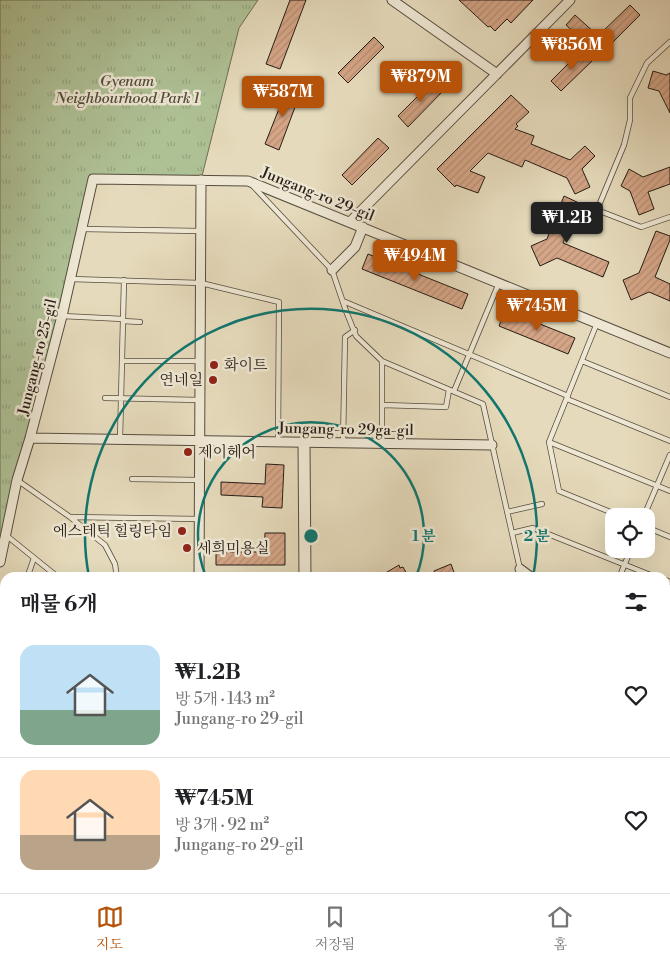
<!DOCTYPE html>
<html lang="ko">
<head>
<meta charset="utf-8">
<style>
  :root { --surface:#fff; --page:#f6f6f6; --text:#202124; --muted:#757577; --line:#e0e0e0; --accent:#b45309 }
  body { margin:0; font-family:"Libre Bodoni","Noto Serif KR",serif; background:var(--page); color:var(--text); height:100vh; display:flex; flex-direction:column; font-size:19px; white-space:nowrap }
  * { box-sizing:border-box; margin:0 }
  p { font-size:16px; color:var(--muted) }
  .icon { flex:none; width:28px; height:28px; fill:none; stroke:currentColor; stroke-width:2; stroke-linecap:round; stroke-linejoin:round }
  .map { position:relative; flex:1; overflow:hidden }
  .drawer { position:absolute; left:0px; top:572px; width:670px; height:321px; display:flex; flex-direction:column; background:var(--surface); border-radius:15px 15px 0 0; box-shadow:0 5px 20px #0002 }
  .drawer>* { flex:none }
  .fabs { position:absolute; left:605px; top:508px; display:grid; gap:10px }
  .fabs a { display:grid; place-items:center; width:50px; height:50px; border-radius:10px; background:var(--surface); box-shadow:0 5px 20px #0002; font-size:25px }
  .price { position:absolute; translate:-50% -42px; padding:0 11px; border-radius:5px; background:var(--accent); color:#fff; font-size:16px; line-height:32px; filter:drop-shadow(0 1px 2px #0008) }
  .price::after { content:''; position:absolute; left:50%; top:30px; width:15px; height:11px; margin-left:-8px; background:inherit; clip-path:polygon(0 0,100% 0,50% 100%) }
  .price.selected { background:#222; color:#fff }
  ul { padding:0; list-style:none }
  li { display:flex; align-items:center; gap:15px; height:125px; padding:0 20px }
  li+li { border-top:1px solid var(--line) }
  li span { display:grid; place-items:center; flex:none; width:140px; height:100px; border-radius:15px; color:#555 }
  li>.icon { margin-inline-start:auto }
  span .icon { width:60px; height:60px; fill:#fffc; stroke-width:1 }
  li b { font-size:21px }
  h2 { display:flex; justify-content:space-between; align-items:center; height:60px; padding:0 20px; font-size:21px }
  .tabs { display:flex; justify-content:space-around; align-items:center; height:70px; border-top:1px solid var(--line); background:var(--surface); font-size:14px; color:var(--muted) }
  .tabs a { display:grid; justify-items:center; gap:2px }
  .tabs .selected { color:var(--accent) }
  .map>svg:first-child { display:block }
</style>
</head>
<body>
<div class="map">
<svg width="670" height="893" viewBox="0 0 670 893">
  <defs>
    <pattern id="park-tufts" width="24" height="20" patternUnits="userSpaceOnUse" patternTransform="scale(1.25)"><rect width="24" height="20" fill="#aec195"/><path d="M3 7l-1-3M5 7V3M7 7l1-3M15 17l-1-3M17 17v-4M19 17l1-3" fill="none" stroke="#96a580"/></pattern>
    <pattern id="building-hatch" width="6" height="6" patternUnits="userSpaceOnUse" patternTransform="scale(1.25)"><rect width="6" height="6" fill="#d4a586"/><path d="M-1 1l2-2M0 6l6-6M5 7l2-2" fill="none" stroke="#b68d73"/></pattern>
  </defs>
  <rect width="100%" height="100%" fill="#e5dabb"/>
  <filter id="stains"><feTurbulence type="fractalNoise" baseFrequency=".004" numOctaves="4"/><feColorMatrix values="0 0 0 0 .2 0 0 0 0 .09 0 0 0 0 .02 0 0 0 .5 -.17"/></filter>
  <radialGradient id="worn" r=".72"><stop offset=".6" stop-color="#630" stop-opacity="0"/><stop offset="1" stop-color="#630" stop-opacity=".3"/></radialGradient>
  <path fill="url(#park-tufts)" stroke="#6a6e56" d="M0,0H258L239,28L201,180L93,179L0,562Z"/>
  <path fill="url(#building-hatch)" stroke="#271c16" d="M290,0H306L280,69L266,64Z
    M459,0H533L511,23L507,19L495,31L490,26L488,27Z
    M630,5L640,15L610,45L599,35Z
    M575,15L596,34L587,44L566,25Z
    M374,37L384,47L348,83L338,73Z
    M582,50L592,61L561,91L551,81Z
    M653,71L666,75L670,73V113L659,91L648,88Z
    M434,80L444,90L408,127L398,116Z
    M288,86L301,91L279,150L265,144Z
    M511,95L529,112L516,124L518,126L515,129L534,136L531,144L570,160L585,146L595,156L582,169L590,187L575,194L567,178L525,160L522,167L488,153L470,171L485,177L478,193L456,185L455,187L437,169Z
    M378,138L389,148L352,185L342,175Z
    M670,167V184L648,192L654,209L639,215L630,191L621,186L629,169L643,177Z
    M564,196L579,203L563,243L609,262L603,277L557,258L540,266L531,246L547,239Z
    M656,231L670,236V240L655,277L670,284V301L649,292L631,300L623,280L639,273Z
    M368,254L468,294L462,309L362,269Z
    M505,310L575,338L568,354L499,326Z
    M266,464L284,465L282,508L262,507L263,497L221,495V482L265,484Z
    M265,533H285V565H216V552H264Z
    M451,564L456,578H436L434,571Z
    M399,565L400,568L403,567L409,578H377Z"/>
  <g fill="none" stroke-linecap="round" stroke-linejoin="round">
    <defs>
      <path id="service" d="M670,42L647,63L630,98V120L624,145L597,210L641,227L670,217
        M253,186L332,270L346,311L356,336L382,361L483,404L520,569
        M82,229L200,231
        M70,279L201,283L279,302L278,442
        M343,301L568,396
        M62,316L123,319
        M123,321L140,322
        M597,323L549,442L559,491L620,516
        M122,361H200
        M582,361L670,397
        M454,391L499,283
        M105,398L200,400
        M567,399L670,441
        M383,405L446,407L449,390
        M120,439L124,280
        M549,442L670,491
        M343,443L345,337L355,330
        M382,443V361
        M132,479L199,480
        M17,480L70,517L105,545L115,564L117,578
        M507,512L542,504
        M644,516L670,455
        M71,517L199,519
        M646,527L670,537
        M512,533L533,528L658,578
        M7,536L59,578
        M27,578L34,558
        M619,578L631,549
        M665,580L670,582
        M661,889V893
        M14,893L16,889
        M432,893V889"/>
      <path id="minor" d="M392,0L497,74
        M350,222L570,0
        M332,270L355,247L363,227
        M30,438L492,445
        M0,562L17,480L30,438L62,316L93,179L248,181L670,353
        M520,569L532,578
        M199,578L201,180
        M665,640L670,642
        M0,809H5
        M665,814L670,813
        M194,893V889"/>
      <path id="tertiary" d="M304,442L305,578
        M302,893V889"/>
    </defs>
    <use href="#service" stroke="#564c3f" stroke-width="6"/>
    <use href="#minor" stroke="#564c3f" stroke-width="11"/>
    <use href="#tertiary" stroke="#564c3f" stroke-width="13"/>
    <use href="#service" stroke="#eee7d3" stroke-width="4.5"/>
    <use href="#minor" stroke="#eee7d3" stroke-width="9"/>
    <use href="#tertiary" stroke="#eee7d3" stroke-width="11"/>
  </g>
  <g fill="none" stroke="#0f766e" stroke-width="2.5">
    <path d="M206 577A113 113 0 1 1 416 577"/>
    <path d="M89 577A226 226 0 1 1 533 577"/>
  </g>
  <g fill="#8f2418" stroke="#eee7d3" stroke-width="2">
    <circle cx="214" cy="365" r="5"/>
    <circle cx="213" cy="380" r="5"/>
    <circle cx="188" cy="452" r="5"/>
    <circle cx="182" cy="531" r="5"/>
    <circle cx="187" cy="548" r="5"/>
  </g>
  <g text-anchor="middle" stroke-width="5" stroke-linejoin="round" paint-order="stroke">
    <g font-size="15" font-style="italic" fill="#504e3c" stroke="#eee7d3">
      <text x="127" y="86">Gyenam<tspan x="127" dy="17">Neighbourhood Park 1</tspan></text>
    </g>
    <g font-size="15" fill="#271c16" stroke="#eee7d3">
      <text transform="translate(318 194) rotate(22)" y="5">Jungang-ro 29-gil</text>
      <text transform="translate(37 357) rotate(-76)" y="5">Jungang-ro 25-gil</text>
      <text transform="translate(346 429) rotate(1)" y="5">Jungang-ro 29ga-gil</text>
    </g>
    <g font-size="15" fill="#271c16" stroke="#eee7d3" text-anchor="start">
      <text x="224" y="370">화이트</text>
      <text x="203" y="385" text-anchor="end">연네일</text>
      <text x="198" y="457">제이헤어</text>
      <text x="172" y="536" text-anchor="end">에스테틱 힐링타임</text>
      <text x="197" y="553">세희미용실</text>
    </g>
  </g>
  <circle cx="311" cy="536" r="8" fill="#0f766e" stroke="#eee7d3" stroke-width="2.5"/>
  <g font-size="15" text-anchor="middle" font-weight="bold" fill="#0f766e" stroke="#eee7d3" stroke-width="5" stroke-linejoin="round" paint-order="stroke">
    <text x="424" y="541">1 분</text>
    <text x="537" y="541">2 분</text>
  </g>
  <rect width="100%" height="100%" filter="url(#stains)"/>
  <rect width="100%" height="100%" fill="url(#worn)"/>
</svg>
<div class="fabs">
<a><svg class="icon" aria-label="locate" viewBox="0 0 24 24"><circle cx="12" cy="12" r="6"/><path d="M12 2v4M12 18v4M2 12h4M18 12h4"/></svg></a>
</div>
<b class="price" style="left:572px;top:71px">₩856M</b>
<b class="price" style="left:421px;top:103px">₩879M</b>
<b class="price" style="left:283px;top:118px">₩587M</b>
<b class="price selected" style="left:567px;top:244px">₩1.2B</b>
<b class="price" style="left:415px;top:282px">₩494M</b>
<b class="price" style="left:537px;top:332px">₩745M</b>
<section class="drawer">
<h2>매물 6개<svg class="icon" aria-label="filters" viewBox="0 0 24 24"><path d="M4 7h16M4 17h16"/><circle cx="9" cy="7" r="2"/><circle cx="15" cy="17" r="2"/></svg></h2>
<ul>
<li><span style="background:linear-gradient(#bfe0f5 65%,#7fa58c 0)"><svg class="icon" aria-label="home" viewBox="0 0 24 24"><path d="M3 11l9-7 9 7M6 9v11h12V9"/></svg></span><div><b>₩1.2B</b><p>방 5개 · 143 m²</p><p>Jungang-ro 29-gil</p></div><svg class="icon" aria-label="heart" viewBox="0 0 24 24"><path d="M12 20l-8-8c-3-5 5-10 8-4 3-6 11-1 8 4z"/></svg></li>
<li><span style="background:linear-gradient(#ffd9b3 65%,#b9a48a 0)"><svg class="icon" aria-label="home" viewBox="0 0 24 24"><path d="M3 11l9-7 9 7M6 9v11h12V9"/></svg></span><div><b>₩745M</b><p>방 3개 · 92 m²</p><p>Jungang-ro 29-gil</p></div><svg class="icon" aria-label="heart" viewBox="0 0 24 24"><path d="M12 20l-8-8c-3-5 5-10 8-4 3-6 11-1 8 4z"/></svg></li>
</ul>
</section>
</div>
<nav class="tabs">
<a class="selected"><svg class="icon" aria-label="map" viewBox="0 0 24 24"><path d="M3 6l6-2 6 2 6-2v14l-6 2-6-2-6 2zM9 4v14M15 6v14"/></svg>지도</a>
<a><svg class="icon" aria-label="saved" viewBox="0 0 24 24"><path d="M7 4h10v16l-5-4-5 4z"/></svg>저장됨</a>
<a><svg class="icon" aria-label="home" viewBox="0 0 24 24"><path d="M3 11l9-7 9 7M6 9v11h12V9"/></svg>홈</a>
</nav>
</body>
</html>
